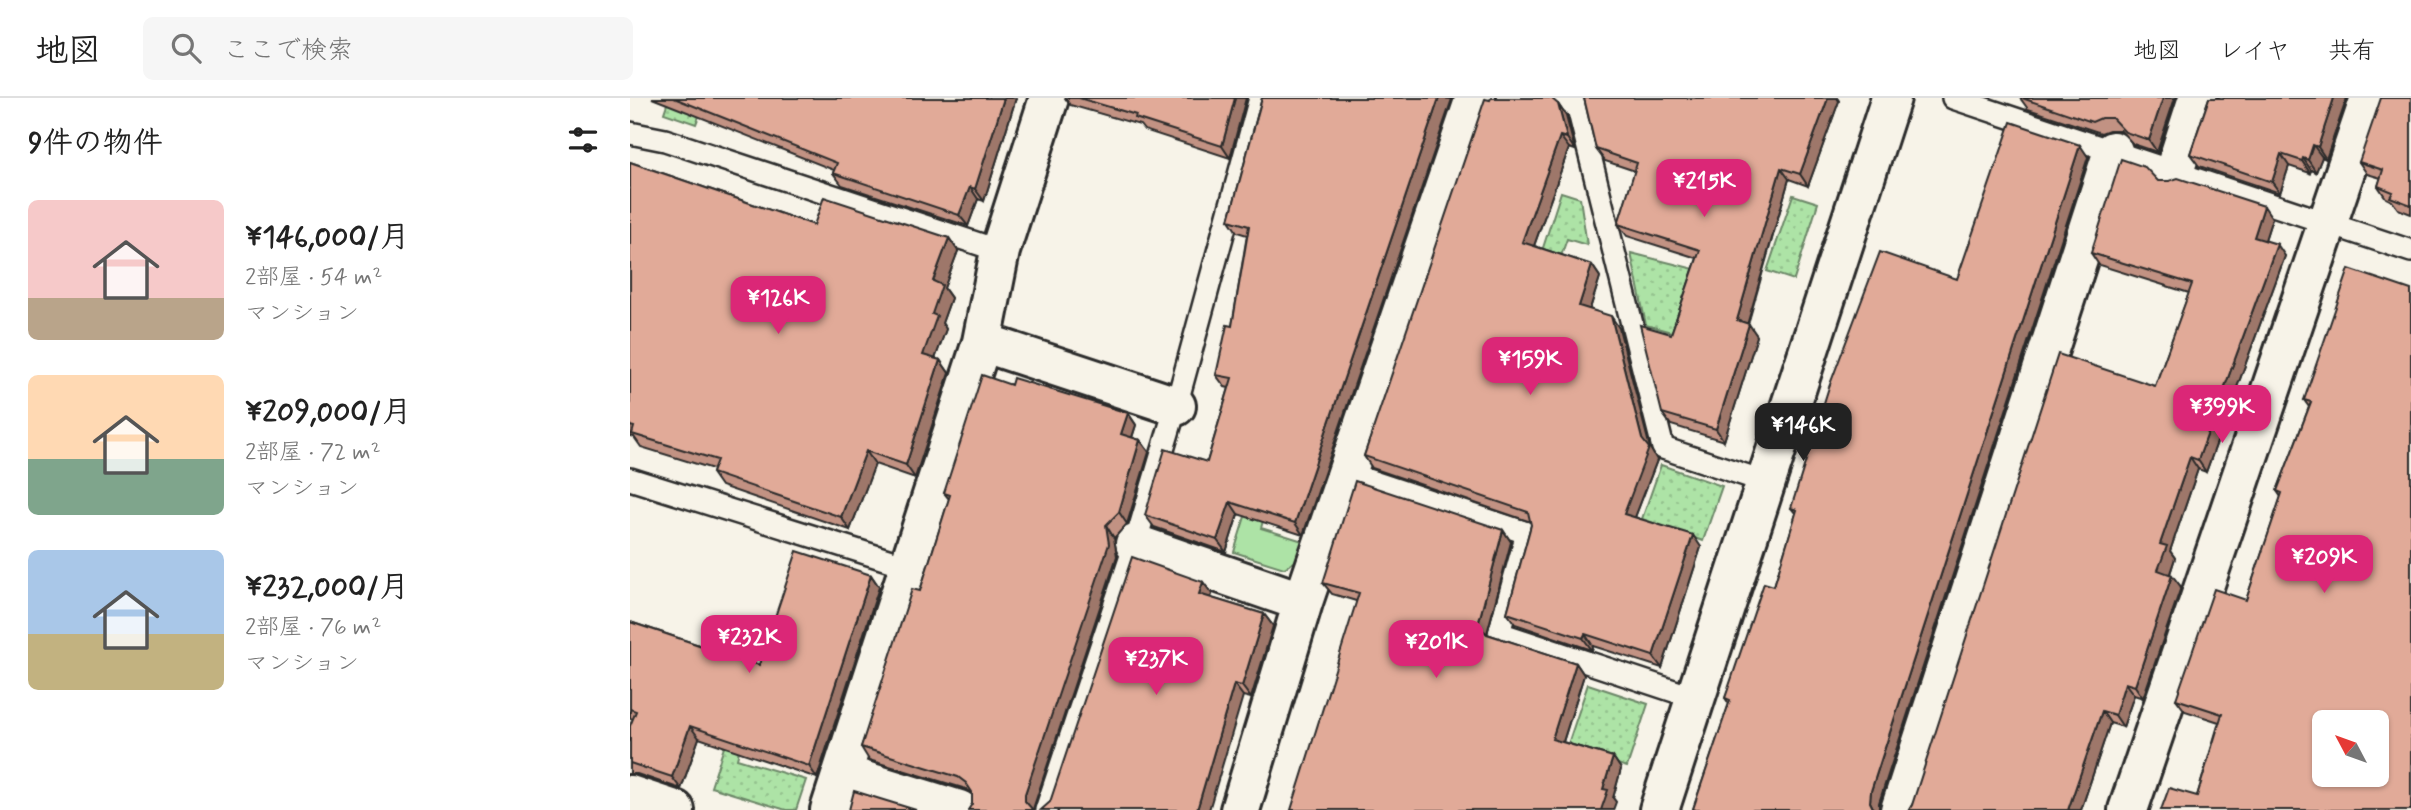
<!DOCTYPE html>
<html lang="ja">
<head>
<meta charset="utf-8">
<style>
  :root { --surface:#fff; --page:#f6f6f6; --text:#222; --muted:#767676; --line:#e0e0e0; --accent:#db2777 }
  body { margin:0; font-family:Mynerve,"Klee One",sans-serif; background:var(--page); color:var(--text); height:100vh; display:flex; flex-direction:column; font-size:26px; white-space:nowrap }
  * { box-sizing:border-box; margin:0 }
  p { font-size:23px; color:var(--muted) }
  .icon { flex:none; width:38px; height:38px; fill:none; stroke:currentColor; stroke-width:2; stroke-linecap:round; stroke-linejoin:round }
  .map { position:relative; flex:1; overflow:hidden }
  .panel { display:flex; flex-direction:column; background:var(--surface); width:630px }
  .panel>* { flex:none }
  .needle { width:46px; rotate:311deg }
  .controls { position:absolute; left:1682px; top:612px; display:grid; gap:14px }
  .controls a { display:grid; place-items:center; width:77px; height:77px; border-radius:10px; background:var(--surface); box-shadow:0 2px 5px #0004; font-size:35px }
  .price { position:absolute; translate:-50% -60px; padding:0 16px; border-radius:14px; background:var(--accent); color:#fff; font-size:23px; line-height:46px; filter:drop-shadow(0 2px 4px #0008) }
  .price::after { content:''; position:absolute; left:50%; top:42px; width:21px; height:16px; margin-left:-10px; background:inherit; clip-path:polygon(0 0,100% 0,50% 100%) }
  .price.current { background:#222; color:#fff }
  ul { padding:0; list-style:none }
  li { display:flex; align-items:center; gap:21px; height:175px; padding:0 28px }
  li span { display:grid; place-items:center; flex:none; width:196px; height:140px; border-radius:10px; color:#555 }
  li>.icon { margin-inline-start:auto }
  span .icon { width:84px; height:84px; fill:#fffc; stroke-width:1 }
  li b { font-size:30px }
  h2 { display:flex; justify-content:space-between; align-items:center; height:84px; padding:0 28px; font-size:30px }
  header { display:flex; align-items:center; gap:42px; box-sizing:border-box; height:98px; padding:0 35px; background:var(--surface); border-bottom:2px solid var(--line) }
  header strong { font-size:33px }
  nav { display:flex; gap:38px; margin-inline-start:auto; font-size:24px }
  .search { width:490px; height:63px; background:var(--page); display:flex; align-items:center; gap:18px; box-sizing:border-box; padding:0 24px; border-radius:10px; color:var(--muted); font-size:26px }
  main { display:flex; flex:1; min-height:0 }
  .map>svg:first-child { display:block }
</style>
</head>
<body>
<header>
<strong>地図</strong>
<div class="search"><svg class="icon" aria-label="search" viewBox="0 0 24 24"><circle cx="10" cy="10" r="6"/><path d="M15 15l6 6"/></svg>ここで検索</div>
<nav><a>地図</a><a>レイヤ</a><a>共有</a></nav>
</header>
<main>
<section class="panel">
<h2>9件の物件<svg class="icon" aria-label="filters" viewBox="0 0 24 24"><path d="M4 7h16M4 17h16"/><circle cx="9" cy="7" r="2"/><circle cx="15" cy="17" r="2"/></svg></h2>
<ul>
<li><span style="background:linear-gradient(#f6c9c9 70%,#b9a48a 0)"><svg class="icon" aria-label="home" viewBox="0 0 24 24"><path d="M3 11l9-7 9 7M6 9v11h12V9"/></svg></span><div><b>¥146,000/月</b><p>2部屋 · 54 m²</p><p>マンション</p></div></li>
<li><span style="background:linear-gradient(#ffd9b3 60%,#7fa58c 0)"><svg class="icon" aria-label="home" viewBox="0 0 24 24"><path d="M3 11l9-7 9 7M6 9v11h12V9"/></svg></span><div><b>¥209,000/月</b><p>2部屋 · 72 m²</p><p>マンション</p></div></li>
<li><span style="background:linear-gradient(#a9c7e8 60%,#c2b280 0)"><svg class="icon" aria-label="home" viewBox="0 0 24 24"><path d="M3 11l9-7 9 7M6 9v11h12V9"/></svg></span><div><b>¥232,000/月</b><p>2部屋 · 76 m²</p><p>マンション</p></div></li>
</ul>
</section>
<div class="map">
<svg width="1781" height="712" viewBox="0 0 1781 712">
  <defs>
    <pattern id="garden-dots" width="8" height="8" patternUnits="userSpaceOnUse" patternTransform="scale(1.75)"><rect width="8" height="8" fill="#ade3a6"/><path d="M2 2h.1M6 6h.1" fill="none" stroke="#95c38f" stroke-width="1.8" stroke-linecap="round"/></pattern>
  </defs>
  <rect width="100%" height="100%" fill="#f7f3e8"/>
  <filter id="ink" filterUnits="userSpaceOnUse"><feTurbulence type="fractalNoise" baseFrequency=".0143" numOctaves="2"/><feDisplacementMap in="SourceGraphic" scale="14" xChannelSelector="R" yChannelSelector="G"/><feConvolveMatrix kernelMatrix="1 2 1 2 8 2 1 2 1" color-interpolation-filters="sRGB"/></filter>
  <g filter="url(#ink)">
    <path fill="#ade3a6" stroke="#6c8768" stroke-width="2" d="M622,396L639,402L631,430L676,444L671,460L654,470L604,454Z"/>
    <path fill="url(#garden-dots)" stroke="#6c8768" stroke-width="2" d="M39,0H76L66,26L34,15Z
      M931,94L950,100L957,147L937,141L931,158L912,153Z
      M1163,97L1188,105L1164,182L1137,173Z
      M1001,155L1068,172L1045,235L1016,227Z
      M1031,367L1092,388L1073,443L1012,421Z
      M958,586L1018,606L997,669L949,654L938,646Z
      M97,640L111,645L107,661L176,682L166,712H156L81,689Z"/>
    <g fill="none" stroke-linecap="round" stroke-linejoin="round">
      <defs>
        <path id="lane" d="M933,0L948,10L1033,350L1136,384
          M1323,0L1781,153
          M0,35L35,42L370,153
          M716,375L897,435L869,535L1065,600
          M0,381L280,469
          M416,712L505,446L546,308L630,0"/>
        <path id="street" d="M1544,74L1568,0
          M352,244L546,308
          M505,446L673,504
          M212,676L329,712
          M0,697L45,712
          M200,712L352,244L370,153L419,0
          M610,712L673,504L845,0
          M1029,712L1261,0
          M1270,712L1483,53
          M1498,712L1740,0"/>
      </defs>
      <use href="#lane" stroke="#2b2b2b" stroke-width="26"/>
      <use href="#street" stroke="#2b2b2b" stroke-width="44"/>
      <use href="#lane" stroke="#f7f3e8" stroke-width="21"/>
      <use href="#street" stroke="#f7f3e8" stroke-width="38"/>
    </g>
    <path fill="#c29283" stroke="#2b2b2b" stroke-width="2" d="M22,0H386L354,103L348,101L338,128L212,87L203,75L204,72Z
      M435,0H616L600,60L514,32L510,27L440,7Z
      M632,0L822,1L673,437L608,416L596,454L524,429L515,417L577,364L599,290L595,289L586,277L602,228L617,137L607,134L599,122Z
      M954,0H1207L1209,3L1178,88L1159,81L1118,226L1127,238L1094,343L1041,327L1032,315L1041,236L1067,160L997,138L988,126L1005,73L975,63L966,51Z
      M1390,0H1545L1527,54L1503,46L1490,32H1479L1471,35L1398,11Z
      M1579,0H1717L1696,61L1692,59L1686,74L1681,72L1680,75L1659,68L1650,95L1569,68L1560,56Z
      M1781,0V116L1768,111L1762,103L1756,100L1748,88L1751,80L1737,76L1729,64Z
      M860,2L928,6L936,18L945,52L939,50L904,148L962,167L970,179L960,211L989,230L1020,350L1027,362L1005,419L1071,449L1032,570L963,548L962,552L885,526L877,515L901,427V424L742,370L734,358Z
      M1458,59L1249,705V712H1063V711L1099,606L1095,600L1144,488L1166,416L1161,410L1327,181Z
      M0,64L184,127L319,140L328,153L314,190L321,200L312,225L316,231L305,261L310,262L319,275L285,380L245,366L220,432L91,388L82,375L83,371L11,349L4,339L0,338Z
      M1528,83L1642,120L1635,142L1655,158L1576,374L1568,371L1540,453L1545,460L1540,476L1551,489L1513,600L1504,597L1493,629L1480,625L1451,712H1279L1525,288L1559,195L1469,167L1461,155Z
      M1781,192L1567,698L1589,624L1555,613L1546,601L1616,502L1651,399L1647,393L1679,309L1674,302Z
      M381,287L498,315L506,327L502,340L510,342L519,354L497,426L484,440L487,458L404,708L403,712L342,706V695L336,691L239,662L231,649L290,493L319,401L314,395Z
      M873,432L881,444L857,536L946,565L954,577L933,644L983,659L991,671L983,700L986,704L726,503L702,496L693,485Z
      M241,477L249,489L187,680L69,640L51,691L7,676H0V628L3,621L0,620V524L129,567Z
      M573,484L582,496L581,500L634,516L643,528L621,600L613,598L420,704Z"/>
    <path fill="#9e776a" stroke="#2b2b2b" stroke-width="2" d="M374,0H386L354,103L345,91Z
      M605,0H616L600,60L592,48Z
      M809,0L822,1L673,437L665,425Z
      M1198,0H1207L1209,3L1178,88L1170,76Z
      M1533,0H1545L1527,54L1519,42Z
      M1704,0H1717L1696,61L1688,49Z
      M928,6L936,18L945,52L937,40Z
      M930,38L939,50L901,156L892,144Z
      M1450,47L1458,59L1249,705V712H1244L1240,704L1241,693Z
      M1683,47L1692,59L1686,74L1678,62Z
      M1651,56L1659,68L1650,95L1642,84Z
      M1673,60L1681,72L1680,75L1672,63Z
      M1151,70L1159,81L1115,234L1107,222Z
      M340,89L348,101L338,128L329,117Z
      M1634,108L1642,120L1632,151L1624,139Z
      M319,140L328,153L314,190L321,200L312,225L316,231L302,269L293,257L302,216L303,183Z
      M1647,146L1655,158L1576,374L1568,362Z
      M962,167L970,179L957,220L949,208Z
      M981,218L989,230L1020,350L1027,362L1002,427L994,416L1012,341Z
      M1119,226L1127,238L1094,343L1086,331Z
      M310,262L319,275L285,380L276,367Z
      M498,315L506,327L499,348L491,336Z
      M510,342L519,354L497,426L489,414Z
      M236,353L245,366L220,432L211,419Z
      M1560,359L1568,371L1540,453L1545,460L1537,484L1528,472L1530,446Z
      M600,404L608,416L596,454L587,442Z
      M476,427L484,440L487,458L404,708L403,712H401L395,703V696Z
      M873,432L881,444L856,539L848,527Z
      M1063,437L1071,449L1032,570L1023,558Z
      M241,477L249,489L187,680L179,668Z
      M1542,477L1551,489L1513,600L1505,588Z
      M573,484L582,496L578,508L569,496Z
      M634,516L643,528L621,600L612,588Z
      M955,536L963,548L962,552L953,540Z
      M946,565L954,577L930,653L922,641Z
      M1495,585L1504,597L1493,629L1485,617Z
      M604,586L613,598L579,712H567Z
      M1472,613L1480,625L1451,712H1438Z
      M60,628L69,640L51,691L42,679Z
      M983,659L991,671L983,700L986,704L983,712H971L973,691Z"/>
    <path fill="#e1aa98" stroke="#2b2b2b" stroke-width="2" fill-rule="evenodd" d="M44,0H374L345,91L340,89L329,117L203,75L207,65Z
      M449,0H605L592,48L505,20L506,17Z
      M632,0H809L665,425L600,404L587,442L515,417L535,351L577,364L602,280L586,277L597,227L602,228L619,128L599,122Z
      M861,0H921L928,6L937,40L930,38L892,144L962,167L949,208L981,218L1012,341L1019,350L994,416L1063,437L1023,558L955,536L953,540L877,515L901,427L898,414L734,358L855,1L860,2Z
      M954,0H1198L1170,76L1151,70L1107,222L1119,226L1086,331L1032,315L1010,227L1041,236L1070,152L988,126L1007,65L966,51Z
      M1392,0H1533L1519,42L1495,34L1482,20H1471L1462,24Z
      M1579,0H1704L1688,49L1683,47L1678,62L1673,60L1672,63L1651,56L1642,84L1560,56Z
      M1751,0H1781V107L1760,99L1763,94L1748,88L1753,72L1729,64Z
      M1381,24L1450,47L1241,693L1240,704L1244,712H1066L1063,711L1100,602L1095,600L1134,485L1144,488L1167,412L1161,410L1199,289L1250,154L1327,181Z
      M1491,61L1515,69L1528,83H1539L1548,80L1634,108L1624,139L1647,146L1568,362L1560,359L1530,446L1537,448L1528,472L1542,477L1505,588L1495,585L1485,617L1472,613L1438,712H1279L1282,707L1428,256L1525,288L1562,186L1461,155Z
      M0,64L184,127L194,99L319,140L303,183L312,187L302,216L307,218L293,257L310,262L276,367L236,353L211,419L82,375L87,362L2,336L4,329L0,328Z
      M1719,171L1781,192V712H1531L1539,690L1567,698L1592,616L1546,601L1584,491L1616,502L1652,395L1647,393L1681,304L1674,302ZM1694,625H1746V677H1694Z
      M352,277L381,287L383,280L498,315L491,336L510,342L489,414L476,427L479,446L395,696V703L403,712H338L342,706V694L336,685L328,679L231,649L282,491L290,493L320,397L314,395Z
      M725,383L873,432L848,527L857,536L946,565L922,641L983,659L973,691L978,692L971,712H661L729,495L693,485Z
      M167,453L241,477L179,668L60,628L42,679L0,665V628L6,613L0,611V524L129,567Z
      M502,459L573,484L569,496L634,516L612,588L604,586L567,712H411L420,704Z
      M224,693L286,712H219Z"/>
  </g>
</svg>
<div class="controls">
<a><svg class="needle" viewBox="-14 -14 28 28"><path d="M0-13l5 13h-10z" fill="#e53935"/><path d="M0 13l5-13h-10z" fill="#767676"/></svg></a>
</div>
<b class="price" style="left:1074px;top:121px">¥215K</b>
<b class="price" style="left:148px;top:238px">¥126K</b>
<b class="price" style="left:900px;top:299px">¥159K</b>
<b class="price" style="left:1592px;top:347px">¥399K</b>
<b class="price current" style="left:1173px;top:365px">¥146K</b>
<b class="price" style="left:1694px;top:497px">¥209K</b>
<b class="price" style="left:119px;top:577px">¥232K</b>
<b class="price" style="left:806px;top:582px">¥201K</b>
<b class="price" style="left:526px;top:599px">¥237K</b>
</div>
</main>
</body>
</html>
